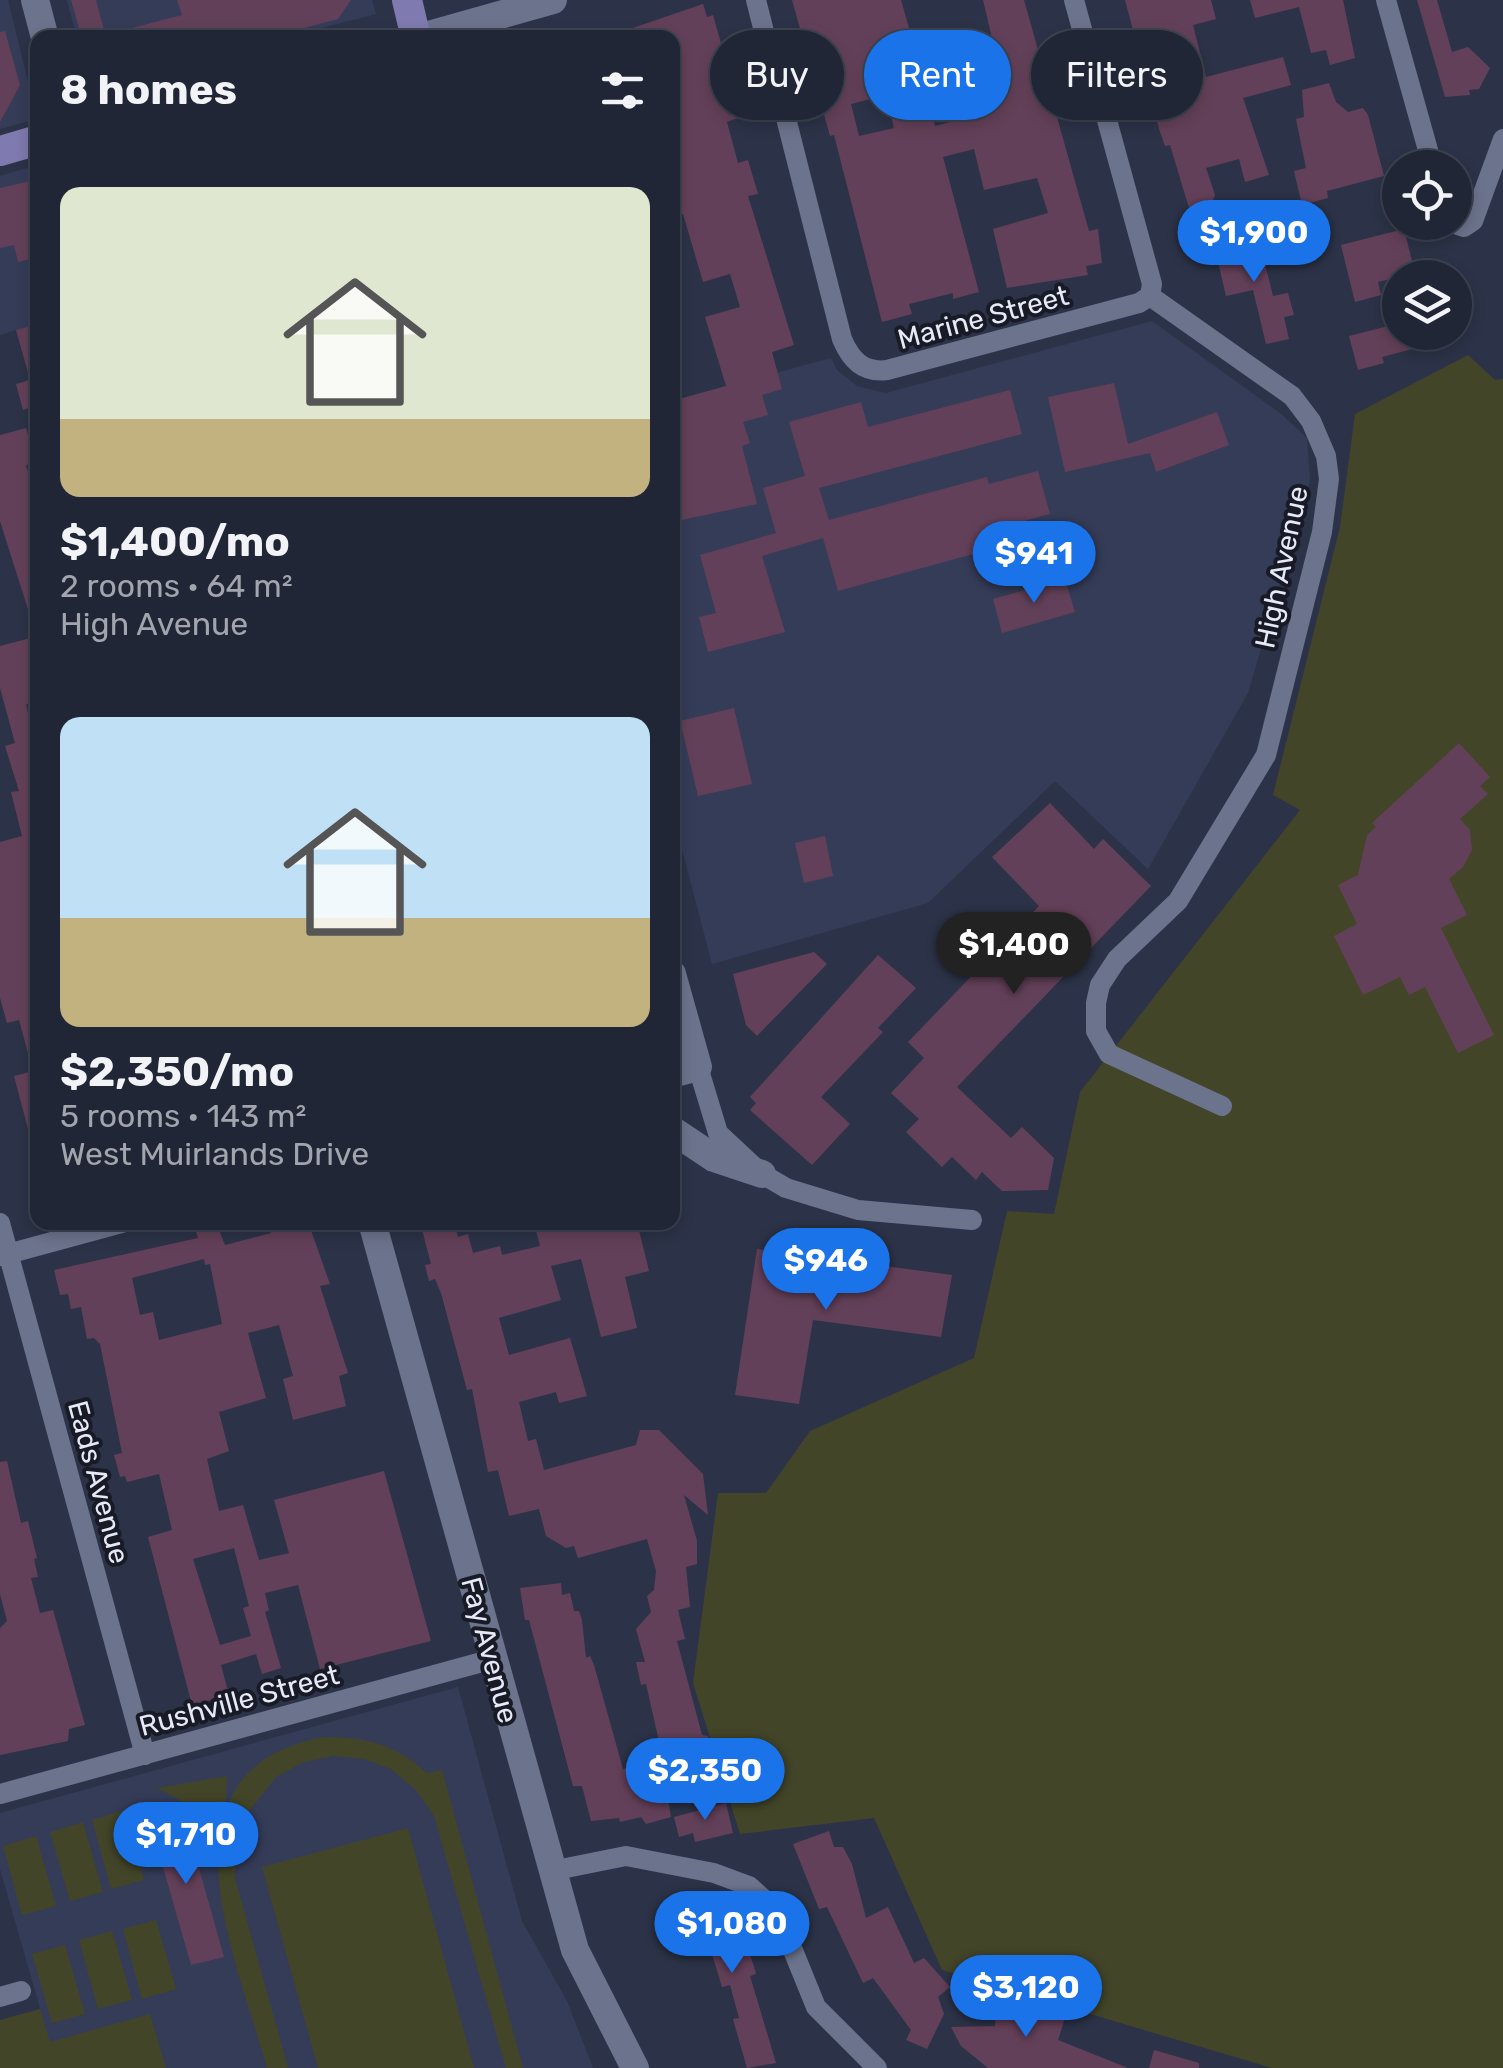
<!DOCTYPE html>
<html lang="en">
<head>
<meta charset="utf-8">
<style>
  :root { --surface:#212636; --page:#292e3e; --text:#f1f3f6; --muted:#a2a5ad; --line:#3e4351; --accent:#1a73e8 }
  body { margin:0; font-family:Rubik,sans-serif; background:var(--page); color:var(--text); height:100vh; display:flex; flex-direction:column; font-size:38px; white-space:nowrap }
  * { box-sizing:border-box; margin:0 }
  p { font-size:32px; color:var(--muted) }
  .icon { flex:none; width:55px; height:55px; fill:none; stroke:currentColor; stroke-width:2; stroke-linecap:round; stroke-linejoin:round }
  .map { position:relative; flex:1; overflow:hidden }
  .side { position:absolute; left:30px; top:30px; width:650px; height:1200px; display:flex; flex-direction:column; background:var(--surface); border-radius:20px; box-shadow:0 5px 15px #0003,0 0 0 2px var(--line) }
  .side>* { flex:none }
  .top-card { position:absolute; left:710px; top:30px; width:642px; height:90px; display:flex; gap:20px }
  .controls { position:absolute; left:1382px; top:150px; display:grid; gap:20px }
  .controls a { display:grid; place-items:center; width:90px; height:90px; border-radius:50%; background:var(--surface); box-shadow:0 5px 15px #0003,0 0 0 2px var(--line); font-size:50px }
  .price { position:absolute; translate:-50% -85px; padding:0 22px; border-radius:35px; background:var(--accent); color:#fff; font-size:32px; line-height:65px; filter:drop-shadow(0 2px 5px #0008) }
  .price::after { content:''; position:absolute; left:50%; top:60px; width:30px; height:22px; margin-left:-15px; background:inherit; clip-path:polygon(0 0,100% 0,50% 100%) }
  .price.selected { background:#222; color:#fff }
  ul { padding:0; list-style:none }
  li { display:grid; align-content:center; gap:20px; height:530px; padding:0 30px }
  li span { display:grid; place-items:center; height:310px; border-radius:20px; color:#555 }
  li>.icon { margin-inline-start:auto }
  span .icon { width:180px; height:180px; fill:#fffc; stroke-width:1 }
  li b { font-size:42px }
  h2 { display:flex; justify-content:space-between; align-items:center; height:120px; padding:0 30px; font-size:42px }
  .chip { padding:0 35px; border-radius:45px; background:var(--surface); box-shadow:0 5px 15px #0003,0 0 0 2px var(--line); font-size:35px; line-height:90px }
  .chip.selected { background:var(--accent); color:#fff }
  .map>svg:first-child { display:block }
</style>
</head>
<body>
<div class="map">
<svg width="1503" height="2068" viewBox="0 0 1503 2068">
  <rect width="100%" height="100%" fill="#2c3348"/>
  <path fill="#353c58" d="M0,0H8L37,119L0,129Z
    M67,0H372L376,14L288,37L77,38Z
    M37,165V324L0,335V176Z
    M1152,321L1280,413L1307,438L1310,481L1248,693L1148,869L1055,781L928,903L712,964L673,815L672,401L831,358L837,370L857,386L886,393Z
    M458,1687L522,1921L567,2001L593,2068H0L40,2008L0,1869V1813Z"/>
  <path fill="#434529" d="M1468,355L1495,380L1503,379V2068H1272L942,1970L874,1818L740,1834L693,1683L718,1493H766L810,1431L974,1358L1007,1211L1054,1214L1080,1092L1300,810L1273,795L1340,527L1355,414Z
    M324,1737C365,1736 397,1745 427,1773L442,1770L523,2068H506L434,1816L416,1790L391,1769L364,1759L334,1756L304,1762L276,1777L245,1816L236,1847L235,1878L288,2068H267C237,1959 149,1769 324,1737Z
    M227,1776L226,1799L218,1820L157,1788Z
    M125,1810L144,1880L111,1889L92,1820Z
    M83,1822L103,1892L70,1901L50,1832Z
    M408,1828L474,2068H318L262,1867Z
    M36,1836L56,1906L22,1915L3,1846Z
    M156,1920L176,1989L142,1999L123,1929Z
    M112,1931L132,2000L98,2009L79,1940Z
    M65,1945L85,2014L52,2023L32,1954Z
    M40,2009L50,2042L150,2014L166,2068H0V2020Z"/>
  <path fill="#634059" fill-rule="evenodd" d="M71,0H96L106,38H82Z
    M177,0H351L338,19L266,38H118L117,32L182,15Z
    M792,0H901L913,42L908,44L919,82L925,80L935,126L966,118L953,74L960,72L953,49L992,38L983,0H1024L1089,231L1098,229L1102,263L1086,266L1088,275L1007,288L993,229L1048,213L1037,178L984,190L974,149L943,157L979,292L953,299V293L909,304L912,314L882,322L834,135L830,136ZM886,95L894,128L859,136L851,104Z
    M1125,0H1211L1216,19L1193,25L1206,77L1283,57L1291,85L1243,98L1269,175L1245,182L1239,159L1206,168L1215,195L1210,209L1217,232L1198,238L1170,145L1165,146L1159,129L1140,40L1136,41Z
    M1250,0H1343L1355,58L1330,65L1326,50L1311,53L1299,7L1255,18Z
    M1417,0H1437L1452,52L1468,47L1490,68L1479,89L1469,90L1470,95L1445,97Z
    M703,4L707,17L713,15L724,54L738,118L727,122L738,163L748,160L758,194L748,196L794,345L772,352L782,389L762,395L768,415L743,422L750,443L742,446L757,504L672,522V401L726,386L705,317L740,307L730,274L703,282L683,214L672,217V38H622L621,32Z
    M5,31L20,85L0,122V32Z
    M1329,83L1336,102L1348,112L1363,108L1368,115L1384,176L1327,191L1328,198L1302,205L1294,171L1306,168L1296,119L1304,117L1302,90Z
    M34,180L38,257L18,262L14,245L0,248V188Z
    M1404,229L1415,273L1378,282L1381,295L1355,302L1341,245Z
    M1259,239L1273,296L1288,293L1294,315L1284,317L1289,339L1266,344L1253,290L1226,296L1214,245Z
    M1400,323V332H1453L1454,338L1382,357L1384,363L1358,370L1349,336Z
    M38,324V405L23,410L16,384L30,380L16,330Z
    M1114,383L1128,444L1217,412L1229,445L1156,472L1150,453L1065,472L1048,397Z
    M1010,390L1022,434L819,488L829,520L987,477L989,484L1038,471L1050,514L1001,527L1006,545L838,591L823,538L762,556L785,632L708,652L699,617L716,613L700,555L776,533L763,488L805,476L789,422L861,402L868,427Z
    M26,428L36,463L26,465L38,509V622H32L0,521V435Z
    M1065,579L1075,612L1002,633L993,599Z
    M38,636V702L26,704L38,758V1067L32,1068L19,1020L7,1023L0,998V842L22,836L11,792L19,791L5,746L15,743L0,688V646Z
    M734,708L752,784L698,796L680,721Z
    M1459,743L1490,777L1480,786L1488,794L1460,819L1470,830L1472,850L1463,867L1449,879L1467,915L1441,928L1494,1035L1458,1053L1425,987L1409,995L1400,977L1363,995L1334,936L1357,924L1338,885L1358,875L1367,835L1376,827L1372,823Z
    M1050,803L1094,849L1103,839L1151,886L957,1087L1011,1138L1022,1127L1054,1158L1048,1190L1002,1191L982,1172L976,1180L952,1157L942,1167L906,1132L919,1119L891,1093L924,1058L908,1042L1039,906L992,857Z
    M825,836L833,876L804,883L795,843Z
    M814,952L827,964L757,1036L746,1025L733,974Z
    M878,955L916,988L878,1028L883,1032L821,1097L850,1124L812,1165L750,1110L756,1103L750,1097Z
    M38,1070V1144H32L14,1076Z
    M216,1222L225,1245L271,1233L268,1222H308L330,1284L320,1286L348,1373L339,1376L346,1406L293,1420L283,1379L293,1376L279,1325L248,1333L266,1398L219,1412L229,1451L207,1459L219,1511L243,1505L259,1560L289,1553L274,1500L384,1471L431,1641L320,1669L298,1585L265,1593L269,1610L265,1612L281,1668L262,1674L256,1654L221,1665L229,1695L192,1705L148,1537L172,1530L159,1474L127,1482L125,1476L120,1477L114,1455L122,1453L100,1344L94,1338L87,1339L81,1307L71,1309L68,1294L60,1295L54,1270L198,1238L195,1228ZM204,1259L205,1265L210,1264L222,1324L159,1340L153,1312L140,1315L132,1278ZM234,1548L249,1606L243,1608L251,1636L220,1645L193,1559Z
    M420,1222H454L458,1237L468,1234L473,1253L500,1246L502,1255L540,1246L536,1231L570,1222H637L649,1271L625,1277L637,1328L601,1337L581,1259L551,1266L561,1300L499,1318L509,1355L570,1338L587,1396L559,1403L556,1392L519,1402L528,1441L536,1439L544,1470L636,1445L640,1430H659L703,1474L708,1515L684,1495L697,1541V1564L686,1567L690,1607L678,1610L685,1639L677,1641L702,1735L708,1736L716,1764L664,1774L671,1817L646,1824L641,1817L620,1822L619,1818L591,1821L582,1786H573L529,1620H525L520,1588L561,1583L562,1595L570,1593L574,1611H579L582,1620L586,1658L590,1656L594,1665L623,1769L663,1759L646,1684L641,1685L636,1662H645L636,1629L651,1612L647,1596L654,1590L656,1571L647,1539L578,1558L574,1546L566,1548L546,1536L539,1509L509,1516L498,1470L488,1472L472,1389L467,1390L441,1293L435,1279L429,1281L425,1265L431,1264Z
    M757,1249L952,1275L941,1337L813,1320L799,1404L735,1395Z
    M7,1461L21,1523L28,1521L37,1558L34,1559L38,1577L31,1578L40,1613L53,1610L85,1725L69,1729L68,1741L0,1755V1628L7,1621L0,1594V1462Z
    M726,1803L733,1833L695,1842L693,1833L679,1837L674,1817Z
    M182,1808L224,1957L191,1965L149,1818Z
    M829,1831L834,1847H843L852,1864L866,1918L888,1907L914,1963L924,1958L950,1987L938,1997L944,2014L927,2049L906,2040L911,2030L873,1978L863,1983L827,1907L819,1909L793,1844Z
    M710,1900L736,1910L724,1954L748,1947L756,1974L750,1976L776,2063L747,2068L733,2019L739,2018L730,1985L722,1987L710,1947L690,1939L693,1929L684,1925L682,1902Z
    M1007,1996L1066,2015L1058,2040L1128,2068H988L961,2046L951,2027L995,2026L996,2002L1007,2003Z
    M1154,2050L1199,2063V2068H1149Z"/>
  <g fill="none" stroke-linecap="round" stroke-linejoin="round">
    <path stroke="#6c738c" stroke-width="20" d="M756,0L842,339C851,360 863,373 887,370L1139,303L1150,296
      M1074,0L1152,284L1150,296
      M1386,0L1433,168
      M1449,222L1464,227L1473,221L1503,139
      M1150,296L1292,396L1311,421L1326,456L1329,479L1322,532L1266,755L1178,901L1117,959L1100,985L1096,1003V1031L1109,1054L1222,1106
      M698,1067L718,1133L762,1174L786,1188L858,1210L972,1220
      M0,1223L145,1755
      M0,1256L125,1222
      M0,1794L493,1659
      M551,1871L626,1856L714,1873L749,1886L777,1911L816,2007L877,2068
      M0,1997L21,1991"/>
    <path stroke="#6c738c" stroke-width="28" d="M35,0L45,38
      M418,38L553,0
      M672,974L698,1067L672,1074
      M672,1130L714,1158L762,1174
      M372,1222L575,1950L635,2068"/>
    <path stroke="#7f7aaf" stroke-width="30" d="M407,0L416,38
      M0,151L38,140"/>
  </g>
  <g text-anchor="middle" stroke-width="8" stroke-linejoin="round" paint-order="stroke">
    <g font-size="28" fill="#e6eaf8" stroke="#181b25">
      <text transform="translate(983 317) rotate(-15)" y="10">Marine Street</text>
      <text transform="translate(1281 567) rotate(-78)" y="10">High Avenue</text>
      <text transform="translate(99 1482) rotate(75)" y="10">Eads Avenue</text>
      <text transform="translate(490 1650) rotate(75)" y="10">Fay Avenue</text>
      <text transform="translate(239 1700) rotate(-15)" y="10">Rushville Street</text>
    </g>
  </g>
</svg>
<div class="controls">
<a><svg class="icon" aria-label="locate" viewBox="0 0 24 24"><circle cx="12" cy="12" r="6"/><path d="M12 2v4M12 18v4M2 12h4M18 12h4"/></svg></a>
<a><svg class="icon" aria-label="layers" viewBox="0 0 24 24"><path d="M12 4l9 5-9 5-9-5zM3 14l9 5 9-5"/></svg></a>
</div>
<b class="price" style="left:1254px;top:285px">$1,900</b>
<b class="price" style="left:1034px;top:606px">$941</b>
<b class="price selected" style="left:1014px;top:997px">$1,400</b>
<b class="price" style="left:826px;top:1313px">$946</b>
<b class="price" style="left:705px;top:1823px">$2,350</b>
<b class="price" style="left:186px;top:1887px">$1,710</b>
<b class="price" style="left:732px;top:1976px">$1,080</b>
<b class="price" style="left:1026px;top:2040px">$3,120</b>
<div class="top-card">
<a class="chip">Buy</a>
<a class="chip selected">Rent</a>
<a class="chip">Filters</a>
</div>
<section class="side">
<h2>8 homes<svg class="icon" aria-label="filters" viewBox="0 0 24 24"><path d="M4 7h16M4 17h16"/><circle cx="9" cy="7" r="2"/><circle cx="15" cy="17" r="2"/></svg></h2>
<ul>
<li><span style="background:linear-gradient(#dfe7d0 75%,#c2b280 0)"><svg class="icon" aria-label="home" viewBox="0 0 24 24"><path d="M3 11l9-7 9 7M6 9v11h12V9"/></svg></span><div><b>$1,400/mo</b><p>2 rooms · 64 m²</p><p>High Avenue</p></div></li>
<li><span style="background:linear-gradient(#bfe0f5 65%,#c2b280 0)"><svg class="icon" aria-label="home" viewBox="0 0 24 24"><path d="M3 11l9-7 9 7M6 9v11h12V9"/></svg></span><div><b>$2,350/mo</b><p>5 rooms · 143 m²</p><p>West Muirlands Drive</p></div></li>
</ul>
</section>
</div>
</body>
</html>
